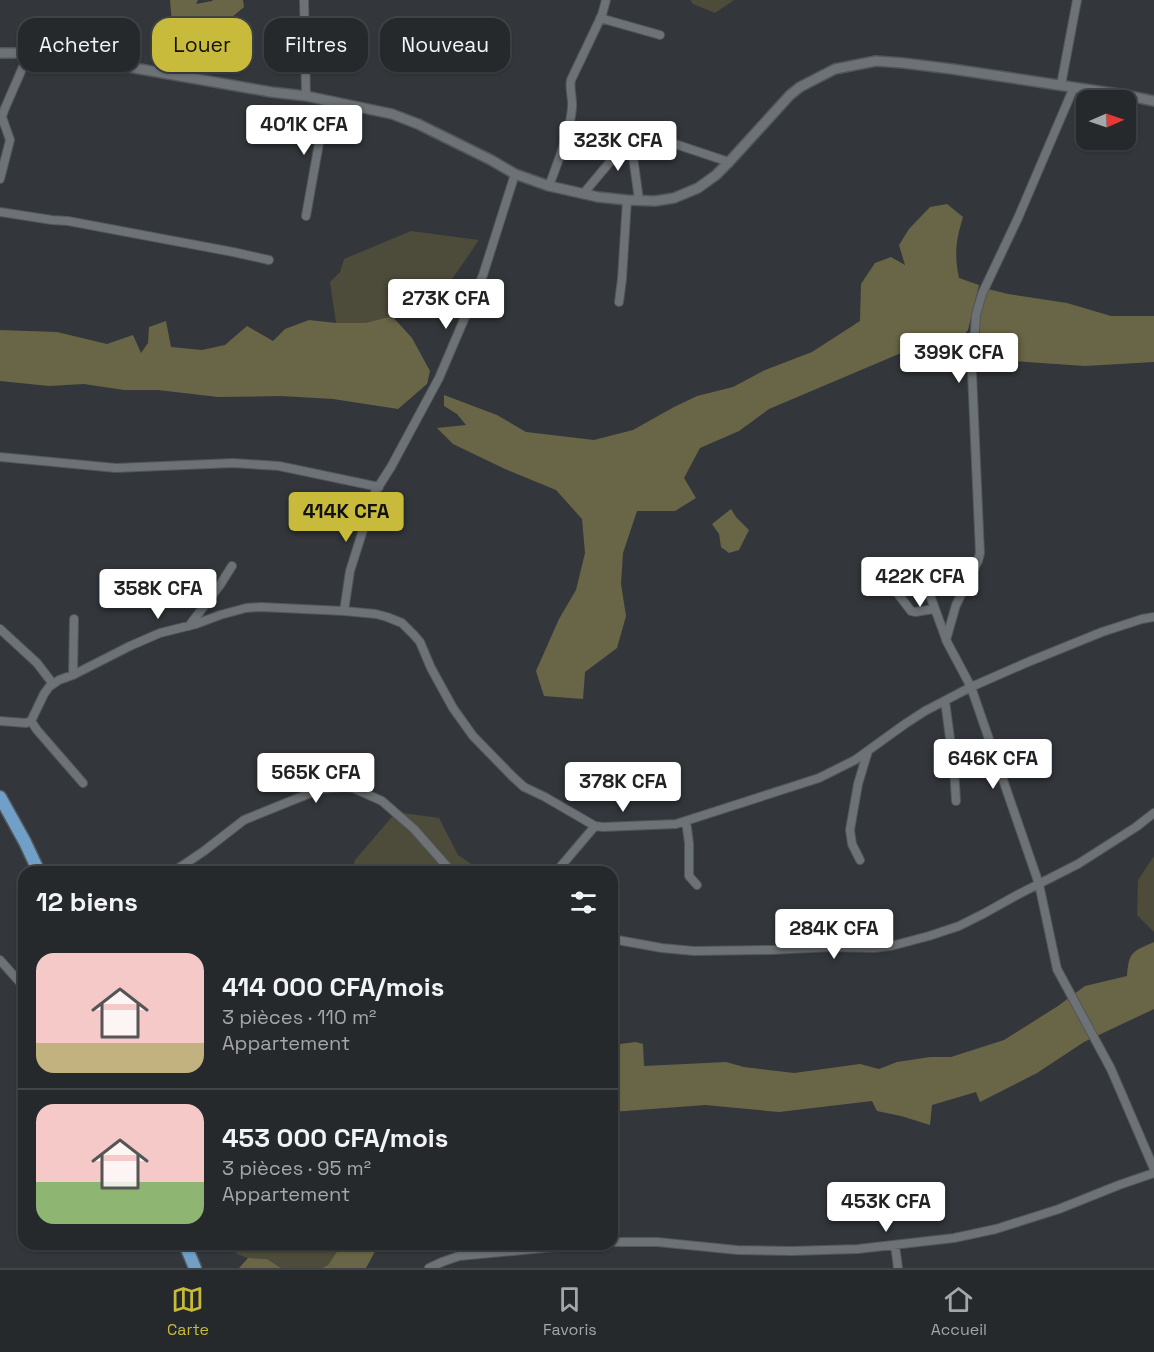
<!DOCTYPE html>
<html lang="fr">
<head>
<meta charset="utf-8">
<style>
  :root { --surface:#26292c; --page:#323538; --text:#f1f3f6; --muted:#a4a6a9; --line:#424548; --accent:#c8bb3b }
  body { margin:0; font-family:"Space Grotesk",sans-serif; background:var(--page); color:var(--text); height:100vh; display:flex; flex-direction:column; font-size:22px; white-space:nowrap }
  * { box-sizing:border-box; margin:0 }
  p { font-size:20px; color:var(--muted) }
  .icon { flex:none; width:33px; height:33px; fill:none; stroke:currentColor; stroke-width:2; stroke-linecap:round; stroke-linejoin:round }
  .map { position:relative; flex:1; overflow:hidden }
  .details { position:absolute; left:18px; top:866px; width:600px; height:384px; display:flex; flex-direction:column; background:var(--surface); border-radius:18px; box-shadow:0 2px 4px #0004,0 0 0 2px var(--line) }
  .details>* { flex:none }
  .guide { position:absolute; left:18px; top:18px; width:600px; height:54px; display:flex; gap:12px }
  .needle { width:39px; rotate:88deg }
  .fabs { position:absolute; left:1076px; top:90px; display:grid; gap:12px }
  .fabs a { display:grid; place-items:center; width:60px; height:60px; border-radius:12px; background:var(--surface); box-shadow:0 2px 4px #0004,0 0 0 2px var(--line); font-size:30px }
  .price { position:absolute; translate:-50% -51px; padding:0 14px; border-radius:6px; background:#fff; color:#222; font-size:20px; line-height:39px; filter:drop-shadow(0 2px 3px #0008) }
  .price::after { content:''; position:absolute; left:50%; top:36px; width:18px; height:14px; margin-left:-9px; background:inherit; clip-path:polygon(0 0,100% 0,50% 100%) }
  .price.current { background:var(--accent); color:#111 }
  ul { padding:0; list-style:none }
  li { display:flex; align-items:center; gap:18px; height:150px; padding:0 18px }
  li+li { border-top:2px solid var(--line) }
  li span { display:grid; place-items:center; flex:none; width:168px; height:120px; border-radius:18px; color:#555 }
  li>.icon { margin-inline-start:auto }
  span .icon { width:72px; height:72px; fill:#fffc; stroke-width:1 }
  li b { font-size:26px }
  h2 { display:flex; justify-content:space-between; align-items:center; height:72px; padding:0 18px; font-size:26px }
  .chip { padding:0 21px; border-radius:18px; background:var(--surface); box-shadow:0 2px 4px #0004,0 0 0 2px var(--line); font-size:21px; line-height:54px }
  .chip.current { background:var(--accent); color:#111 }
  .tabs { display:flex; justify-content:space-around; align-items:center; height:84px; border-top:2px solid var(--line); background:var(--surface); font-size:16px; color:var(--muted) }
  .tabs a { display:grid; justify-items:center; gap:3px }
  .tabs .current { color:var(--accent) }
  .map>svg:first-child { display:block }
</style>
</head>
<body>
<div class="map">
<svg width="1154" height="1268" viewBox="0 0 1154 1268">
  <rect width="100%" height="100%" fill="#33373b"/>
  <path fill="#4d4b39" d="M690,0H734L715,13L693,4Z
    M411,231L479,240L446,288L424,296L392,316L365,323H336L330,282L340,272L344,259Z
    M396,812L439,818L458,855L482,871L352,872L355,860Z
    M1154,856V932L1137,915L1138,880Z
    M232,1244H340V1247L328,1265L322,1268H281L267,1259L248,1258L237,1254Z"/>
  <path fill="#696647" d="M170,0H198L196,4L212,1L213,0H243L244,7L231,18L172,23Z
    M947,204L963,217C956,240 954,254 959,278L979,285L968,330L962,338L920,345L769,409L739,431L700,448L684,478L696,498L675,511H637L623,553L621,584L626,616L617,648L585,672L583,699L544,696L536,671L559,619L576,590L585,553L582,519L556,490L505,469L453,444L437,428L466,425L457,414L444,406V395L497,415L526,432L594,440L633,430L674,407L697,396L733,387L765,370L812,352L860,321L861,284L875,263L891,257L905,265L899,245L909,229L930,207Z
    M988,289L1008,294L1067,303L1111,316H1154V362L1085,366L1011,361L986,354C976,325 978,318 988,289Z
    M392,316L412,338L430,371L427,384L398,409L333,399L281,396L218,397L158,390H124L84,384L49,386L0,381V330L57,332L107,344L133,335L141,353L148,343L149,327L166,321L171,347L202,350L225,345L247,326L273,341L285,329L309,320L336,323H365Z
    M731,509L736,517L749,530L739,550L729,553L721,547L719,534L712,524Z
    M1154,942V1009L1084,1042L1037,1073L980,1102L976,1092L932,1105L930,1125L901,1116L877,1111L872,1101L779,1112L705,1105L612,1112V1045L636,1042L643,1044L644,1066L726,1062L744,1067L794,1073L860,1064L879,1069L897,1062L930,1057H951L1004,1040L1058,1006L1085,986L1127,976C1129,951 1132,952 1154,942Z
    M340,1244H379L366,1268H322L328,1265L340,1247Z
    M248,1258L267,1259L281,1268H239Z"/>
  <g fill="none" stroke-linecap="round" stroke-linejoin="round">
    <defs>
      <path id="minor" d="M304,0L306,96
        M600,18L660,35
        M1061,85L1077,0
        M1074,87L1018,218L982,294L976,315L972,373L980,553L978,561L956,605L946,640L971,687L1039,884L1057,969L1111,1069L1154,1169
        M630,135L639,200
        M0,179L10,140L3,120L2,116L5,108L29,53
        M549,186C557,164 570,132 572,108C573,98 569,89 571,80L602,15L606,0
        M583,194L635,132L642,130L672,143L729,162
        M0,212L52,220L68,221L233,252L269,260
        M306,216L321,132L328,102
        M619,302L622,279L627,200
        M0,457L116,468L233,463L279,466L379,487
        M920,568L946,639
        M866,571L895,590L911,611L915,612L934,609
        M344,611L350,571L375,492L391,467L439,378L483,275L515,174
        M189,626L220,585L232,566
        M0,629L37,663L53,684
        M73,675L74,619
        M945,701L954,768L956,801
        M0,721L26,723L31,721L44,694L49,687L59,680L73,675L130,646L160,633L196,624L220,615L246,608L261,607L344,611L376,614L387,617L402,623L414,635L420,642L431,668L453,708L473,736L513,777L524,787L545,797L595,826L603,827L676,824L819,778L855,760L905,724L925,711L971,687L1028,662L1102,632L1142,619L1154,617
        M31,721L37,730L83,783
        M686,821L689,843V876L697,885
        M860,860L852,844L850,830L858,784L868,751
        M173,872L204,851L244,820L308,794L322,789L344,787L353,788L382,801L414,829L452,872
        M556,872L595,826
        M612,939L662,948L694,951L771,950L831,947L874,948L891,946L929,936L959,926L983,914L1017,895L1078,864L1136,827L1154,813
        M0,960L24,987
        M612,1242H657L737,1250L792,1251L858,1249L954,1238L996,1229L1059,1209L1119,1185L1154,1173
        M895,1245L898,1268
        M429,1268L442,1262L459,1256L586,1244"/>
      <path id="tertiary" d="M0,53H29L83,59L271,92L306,96L392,114L418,124L491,160L515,174L549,186L598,197L627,200L655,201L674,198L698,188L716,175L729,162L790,95L800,87L835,69L876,61L903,63L952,69L1125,95L1154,101"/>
      <path id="primary" d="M0,797L25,842L39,872
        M185,1244L195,1268"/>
    </defs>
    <use href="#minor" stroke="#525659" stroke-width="10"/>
    <use href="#tertiary" stroke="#525659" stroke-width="12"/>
    <use href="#primary" stroke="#525659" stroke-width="15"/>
    <use href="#minor" stroke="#6d7276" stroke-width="8"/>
    <use href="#tertiary" stroke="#6d7276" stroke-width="9"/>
    <use href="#primary" stroke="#70a0c8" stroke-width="12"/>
  </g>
</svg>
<div class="fabs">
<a><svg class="needle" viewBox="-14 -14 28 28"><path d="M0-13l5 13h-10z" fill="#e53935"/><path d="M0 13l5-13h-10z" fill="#a4a6a9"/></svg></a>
</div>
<b class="price" style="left:304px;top:156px">401K CFA</b>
<b class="price" style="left:618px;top:172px">323K CFA</b>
<b class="price" style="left:446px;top:330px">273K CFA</b>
<b class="price" style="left:959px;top:384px">399K CFA</b>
<b class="price current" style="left:346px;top:543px">414K CFA</b>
<b class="price" style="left:920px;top:608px">422K CFA</b>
<b class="price" style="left:158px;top:620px">358K CFA</b>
<b class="price" style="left:993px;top:790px">646K CFA</b>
<b class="price" style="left:316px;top:804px">565K CFA</b>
<b class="price" style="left:623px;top:813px">378K CFA</b>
<b class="price" style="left:834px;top:960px">284K CFA</b>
<b class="price" style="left:886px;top:1233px">453K CFA</b>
<div class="guide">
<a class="chip">Acheter</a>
<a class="chip current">Louer</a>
<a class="chip">Filtres</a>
<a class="chip">Nouveau</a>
</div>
<section class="details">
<h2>12 biens<svg class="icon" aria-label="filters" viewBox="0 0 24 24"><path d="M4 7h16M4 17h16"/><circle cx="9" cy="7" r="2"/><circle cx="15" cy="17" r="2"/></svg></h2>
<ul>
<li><span style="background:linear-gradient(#f6c9c9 75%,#c2b280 0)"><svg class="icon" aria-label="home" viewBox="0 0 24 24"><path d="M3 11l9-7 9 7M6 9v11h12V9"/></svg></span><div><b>414 000 CFA/mois</b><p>3 pièces · 110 m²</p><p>Appartement</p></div></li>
<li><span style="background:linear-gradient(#f6c9c9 65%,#8fb573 0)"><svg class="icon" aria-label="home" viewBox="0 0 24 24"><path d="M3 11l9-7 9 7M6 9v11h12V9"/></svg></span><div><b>453 000 CFA/mois</b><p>3 pièces · 95 m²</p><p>Appartement</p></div></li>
</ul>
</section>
</div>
<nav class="tabs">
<a class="current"><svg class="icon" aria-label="map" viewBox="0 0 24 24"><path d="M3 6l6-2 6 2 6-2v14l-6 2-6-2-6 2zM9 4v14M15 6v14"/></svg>Carte</a>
<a><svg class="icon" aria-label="saved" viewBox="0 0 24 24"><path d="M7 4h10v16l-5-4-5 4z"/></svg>Favoris</a>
<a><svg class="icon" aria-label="home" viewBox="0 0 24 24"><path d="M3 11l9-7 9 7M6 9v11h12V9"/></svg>Accueil</a>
</nav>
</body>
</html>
